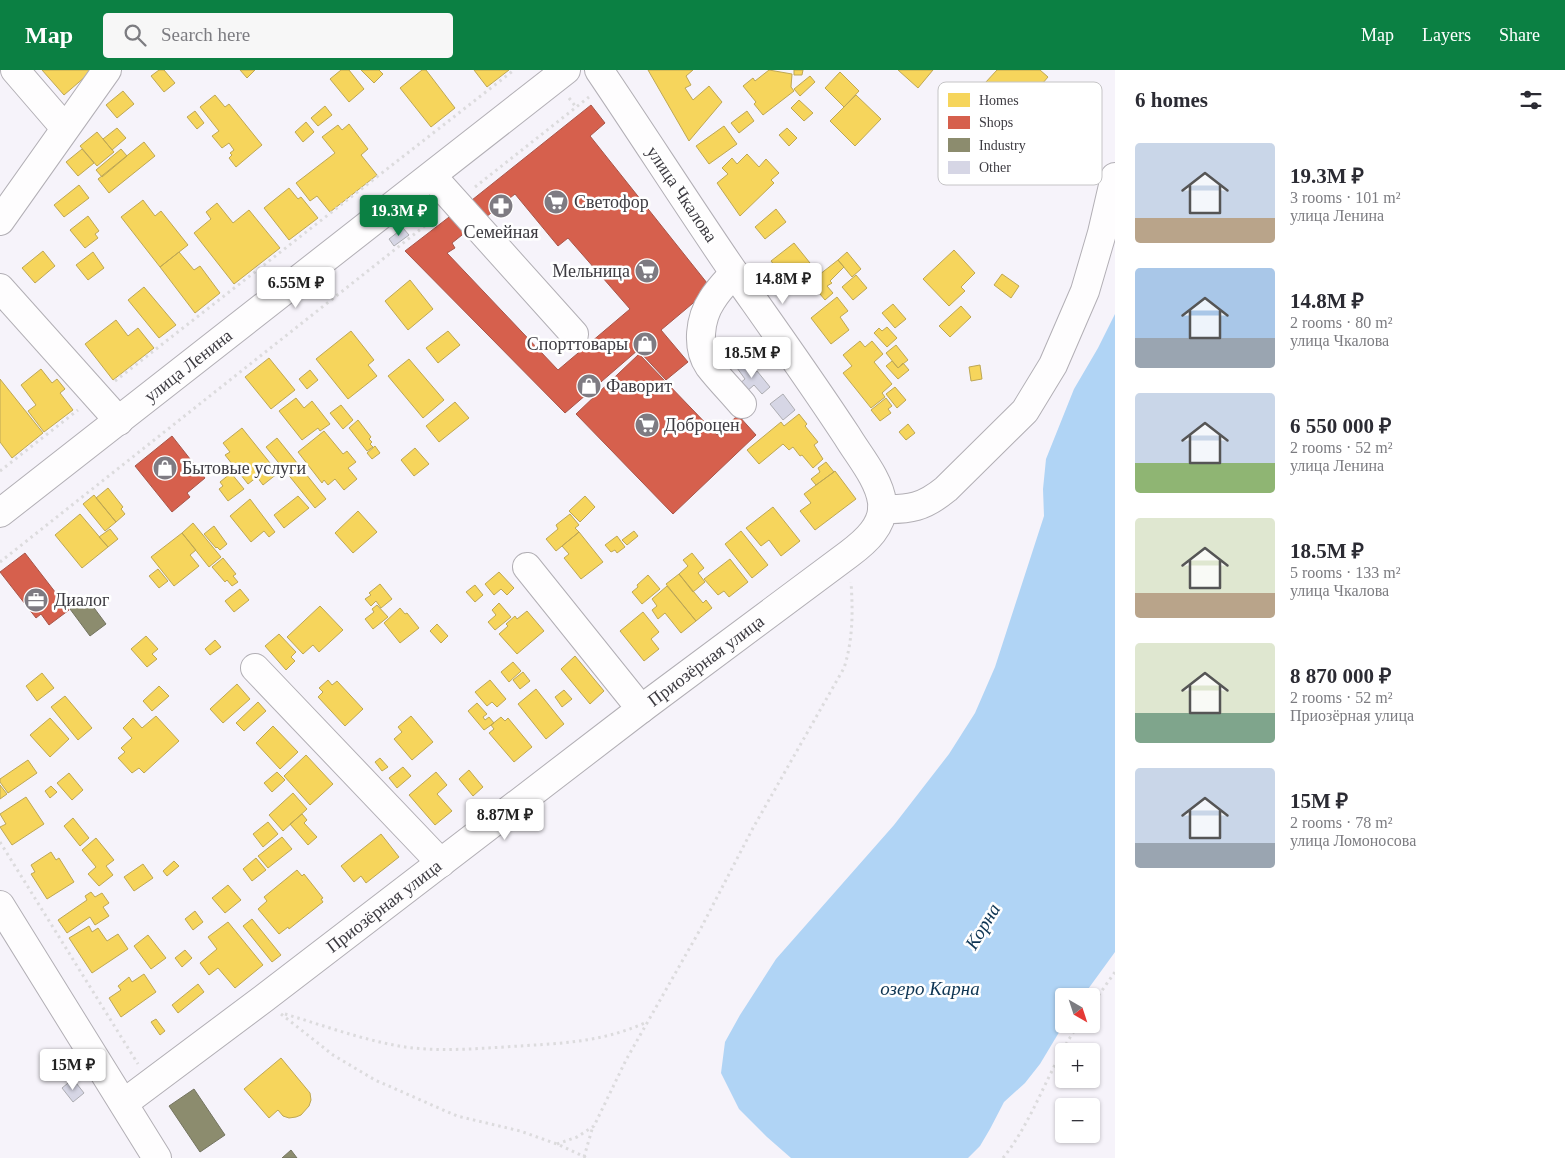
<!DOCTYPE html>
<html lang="en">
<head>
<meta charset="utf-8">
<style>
  :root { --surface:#fff; --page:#f7f7f7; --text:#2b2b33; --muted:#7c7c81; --accent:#0b8043 }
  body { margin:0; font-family:"Times New Roman",serif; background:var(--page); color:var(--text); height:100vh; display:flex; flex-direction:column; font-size:19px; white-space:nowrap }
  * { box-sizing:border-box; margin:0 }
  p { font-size:16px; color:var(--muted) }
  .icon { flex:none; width:28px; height:28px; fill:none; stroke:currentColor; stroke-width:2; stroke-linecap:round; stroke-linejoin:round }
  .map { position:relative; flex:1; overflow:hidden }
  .side { display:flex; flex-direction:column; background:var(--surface); width:450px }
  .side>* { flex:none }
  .needle { width:32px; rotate:141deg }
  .tools { position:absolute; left:1055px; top:918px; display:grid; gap:10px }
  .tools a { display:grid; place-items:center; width:45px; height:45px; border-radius:5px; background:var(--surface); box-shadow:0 1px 4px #0004; font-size:25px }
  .price { position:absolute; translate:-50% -42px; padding:0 11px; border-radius:5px; background:#fff; color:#222; font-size:16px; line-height:32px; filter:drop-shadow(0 1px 2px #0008) }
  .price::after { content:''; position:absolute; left:50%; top:30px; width:15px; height:11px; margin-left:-8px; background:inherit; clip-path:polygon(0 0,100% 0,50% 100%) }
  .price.selected { background:var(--accent); color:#fff }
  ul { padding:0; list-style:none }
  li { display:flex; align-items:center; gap:15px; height:125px; padding:0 20px }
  li span { display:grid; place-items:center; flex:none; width:140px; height:100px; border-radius:5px; color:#555 }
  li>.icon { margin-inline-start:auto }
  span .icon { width:60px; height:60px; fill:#fffc; stroke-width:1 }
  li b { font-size:21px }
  h2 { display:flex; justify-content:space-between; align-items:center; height:60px; padding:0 20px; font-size:21px }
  header { display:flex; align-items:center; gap:30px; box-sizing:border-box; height:70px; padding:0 25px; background:var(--accent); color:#fff }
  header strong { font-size:24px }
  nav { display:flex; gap:28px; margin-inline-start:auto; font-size:18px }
  .search { width:350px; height:45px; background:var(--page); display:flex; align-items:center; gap:12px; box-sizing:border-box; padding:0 18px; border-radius:5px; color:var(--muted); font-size:19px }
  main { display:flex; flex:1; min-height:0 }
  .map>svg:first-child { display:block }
</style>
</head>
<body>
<header>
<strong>Map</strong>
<div class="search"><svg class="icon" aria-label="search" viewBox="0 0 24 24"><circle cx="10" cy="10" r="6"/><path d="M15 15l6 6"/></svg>Search here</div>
<nav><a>Map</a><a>Layers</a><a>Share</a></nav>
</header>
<main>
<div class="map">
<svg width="1115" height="1088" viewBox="0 0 1115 1088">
  <rect width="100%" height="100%" fill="#f6f3fa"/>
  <path fill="#b0d4f5" d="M1115,244V882L1083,926H1064V954L1040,994L1025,1013L1004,1032L990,1059L980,1076L968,1088H791L767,1067L739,1039L721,1003L725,972L740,945L776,889L894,755L949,684L975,643L995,597L1044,446L1043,419L1046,389L1074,319L1098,278Z"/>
  <path fill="#f6d55c" stroke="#bea754" d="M42,0H93L64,25Z
    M159,0H164L175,13L164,22L151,6Z
    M240,0H255L247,8Z
    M341,0H349L364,19L349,32L330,9Z
    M361,0H379L383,4L374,13Z
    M422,0H426L455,38L431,57L400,18Z
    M474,0H509L487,17Z
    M648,0H693L686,6L691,15L685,18L693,30L709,16L722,32L689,71Z
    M769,0L792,4L791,17L794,21L763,45L754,34L756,32L743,16L753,8L755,11Z
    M794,0H803L802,5H794Z
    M898,0H933L918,18Z
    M997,0H1040L1048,7L1024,35L1014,26L1007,33L985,13Z
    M840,2L859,21L844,37L825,18Z
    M810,6L815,12L800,26L794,19Z
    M123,21L134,34L117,48L106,35Z
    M215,25L225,37L229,34L262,75L236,97L229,88L232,85L230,83L234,80L229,73L222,78L212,66L219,61L200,37Z
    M856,25L881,49L855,76L830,51Z
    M799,30L813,43L804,51L791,38Z
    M325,36L332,45L318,56L311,48Z
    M195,41L204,53L197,59L187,47Z
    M747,41L754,51L739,63L731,53Z
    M306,52L314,62L303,72L295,62Z
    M349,54L368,79L361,85L377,105L330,142L317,126L310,131L296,113L335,83L322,67L338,55L342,60Z
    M724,56L737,74L709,94L696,76Z
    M117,58L126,68L112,80L103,69Z
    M787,58L797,68L789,76L779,65Z
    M97,62L114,82L97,96L80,76Z
    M144,72L155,86L109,123L98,109Z
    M82,79L94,93L78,106L66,92Z
    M121,79L127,86L102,107L96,100Z
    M747,84L759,97L766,89L779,103L771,110L774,113L740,146L717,113L728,104L722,98L732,88L737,94Z
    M79,115L89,128L64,147L54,135Z
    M289,118L298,129L301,127L318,148L289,170L264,138Z
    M143,130L155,146L161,141L188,175L160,197L121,147Z
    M217,133L233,153L249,140L280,178L234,214L194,163L211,149L206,142Z
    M776,139L786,152L765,169L755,157Z
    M88,146L99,161L95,164L98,168L85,178L70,160Z
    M794,173L810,193L806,197L808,200L789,214L771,191Z
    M954,180L975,203L961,217L965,221L949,236L923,209Z
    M43,181L55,196L35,213L22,198Z
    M93,182L104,198L88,210L76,195Z
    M179,182L194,200L200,196L220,223L195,243L160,197Z
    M847,182L861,199L852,207L838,190Z
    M838,190L844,197L830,211L832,213L827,216L833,223L825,230L810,212Z
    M1002,204L1019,216L1011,228L994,215Z
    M856,205L867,218L853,230L842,217Z
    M410,210L433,239L408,260L385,231Z
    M144,217L176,255L159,268L128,230Z
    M837,227L848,241L840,247L849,260L831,274L811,248Z
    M893,234L906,249L895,258L882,243Z
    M961,236L971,247L950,267L939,256Z
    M116,250L128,266L138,258L154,278L113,310L85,274Z
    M887,257L897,268L887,277L874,263L879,258L882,261Z
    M351,261L374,290L368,295L377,306L348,329L316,289Z
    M448,261L460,275L438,293L426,278Z
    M860,271L865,277L872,271L883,284L874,292L892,314L882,323L885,327L871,338L843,303L852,296L843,285Z
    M896,275L908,290L898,298L886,283Z
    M269,288L295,320L271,339L245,307Z
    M409,289L444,330L423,348L388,306Z
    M892,291L898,298L903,293L909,300L898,309L886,296Z
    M980,295L982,309L971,311L969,297Z
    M41,299L52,313L57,309L65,319L60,323L73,340L44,362L28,341L36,335L21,315Z
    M310,300L318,310L307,319L299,309Z
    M0,309L43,363L12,388L0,372Z
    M895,317L906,330L897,338L886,324Z
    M296,328L304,338L312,331L330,354L320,361L318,358L302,370L279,341Z
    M886,328L892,336L888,339L891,343L880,351L871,340Z
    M455,332L469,348L439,372L426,356Z
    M341,335L353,350L343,359L330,343Z
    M799,344L807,354L805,356L818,372L814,375L823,389L813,398L802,385L800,386L793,377L789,380L783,374L759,394L747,380L781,352L784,356Z
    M358,350L371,367L369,369L372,372L370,374L373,377L367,381L349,358Z
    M908,354L915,363L906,370L899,362Z
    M242,358L278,403L263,415L257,407L248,414L225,385L230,382L223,373Z
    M324,361L343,384L347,381L356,392L348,398L357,409L344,420L335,409L328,415L324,410L322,413L298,382Z
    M277,368L326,429L315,438L266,377Z
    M375,376L380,383L372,389L367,383Z
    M415,378L429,394L414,406L401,390Z
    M826,392L834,402L816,415L811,409L820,402L818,398Z
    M835,401L856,429L815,460L800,441L811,433L804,424Z
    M231,403L244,419L228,431L219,419L223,416L220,412Z
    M108,418L123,437L121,439L125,444L116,452L96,428Z
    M94,425L116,452L105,461L83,434Z
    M298,426L309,438L284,458L274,445Z
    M585,426L595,437L580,452L569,441Z
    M250,429L275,462L269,467L264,461L251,472L230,446Z
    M773,437L800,471L781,486L769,470L761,476L746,458Z
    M358,441L377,462L353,483L335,463Z
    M80,444L108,477L82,498L55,465Z
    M570,444L579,455L575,458L579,462L556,481L546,469L558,459L556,455Z
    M193,453L221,487L209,497L182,463Z
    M214,456L227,474L220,480L217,477L216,478L204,464Z
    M110,459L118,469L108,477L99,467Z
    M634,461L638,466L627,475L622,470Z
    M741,461L768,495L752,508L725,474Z
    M579,462L603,492L581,509L564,488L569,484L562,476Z
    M182,463L196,480L190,485L199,496L174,516L151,487Z
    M617,466L625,477L617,483L615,480L611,482L605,475Z
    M692,483L704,498L698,503L705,512L693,522L679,504L688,496L683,490Z
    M223,488L236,504L233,506L238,512L232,516L227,510L225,512L212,497Z
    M730,489L748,512L729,527L724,521L718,525L704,509Z
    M158,499L168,511L159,518L149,506Z
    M499,502L514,518L507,525L501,519L494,525L485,514Z
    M679,504L703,533L706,530L712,538L696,551L666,514Z
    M648,505L660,519L642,534L632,522L638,517L637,515Z
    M380,514L392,529L381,538L376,531L371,536L365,529L371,525L369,523Z
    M475,515L483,525L475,532L466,522Z
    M667,516L696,551L681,563L665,543L658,549L652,540L657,536L652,529Z
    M240,519L249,530L234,542L225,531Z
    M499,533L511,547L495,560L488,552L496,545L492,540Z
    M377,535L388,547L373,559L365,549L374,542L372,539Z
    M320,536L343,560L319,582L313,575L303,584L287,567Z
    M400,538L405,544L407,543L419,558L400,573L384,553Z
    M527,541L544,561L517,584L499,564L508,556L506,554L515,546L517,549Z
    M643,542L659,562L651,569L659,579L644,591L620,561Z
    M437,554L448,566L441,573L430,561Z
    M279,564L296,582L291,587L295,591L286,600L265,576Z
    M146,566L158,579L152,584L157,589L147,597L131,579Z
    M215,570L221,577L210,585L205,579Z
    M575,586L604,621L590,634L561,599Z
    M513,592L521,601L509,612L501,602Z
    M523,602L530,611L520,619L513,610Z
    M42,603L54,618L37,631L26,616Z
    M328,610L332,615L337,611L363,639L345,656L318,627L323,622L319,618Z
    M490,610L506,629L497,637L492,632L487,636L475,622Z
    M237,614L250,629L223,653L210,639Z
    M159,616L169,626L152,641L143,631Z
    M536,619L564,654L546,669L518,634Z
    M564,620L572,629L562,637L555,627Z
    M65,626L92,658L78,670L51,637Z
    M258,632L266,641L244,661L236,653Z
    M477,633L487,644L483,647L485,650L489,647L494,653L484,660L468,641Z
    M156,646L179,671L144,703L139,698L132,703L118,688L125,682L121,678L132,668L123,658L133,648L142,658Z
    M411,646L433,672L412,690L394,669L402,662L398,657Z
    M501,647L505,651L508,648L532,677L514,692L489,663L494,659L491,655Z
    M50,648L69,669L50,687L30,665Z
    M273,656L298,682L280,699L256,673Z
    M306,685L333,714L310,735L284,706Z
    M380,688L388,697L382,701L375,692Z
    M28,690L37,703L8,723L0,712V709Z
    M403,697L411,706L397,718L389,708Z
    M469,700L483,717L473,726L459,709Z
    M277,702L285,710L272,722L264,713Z
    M436,702L447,715L437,724L452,741L435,755L409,725Z
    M69,703L83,720L72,730L57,713Z
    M0,715L7,724L0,729Z
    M51,716L57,722L50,728L45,721Z
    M293,723L307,739L283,761L269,745Z
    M26,727L44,754L12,775L0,757L6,754L0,744Z
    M302,744L307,750L304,753L317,767L308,775L290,754Z
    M73,748L89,768L80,776L64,756Z
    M268,752L278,764L263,777L253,764Z
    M381,764L399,787L366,813L361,806L354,812L341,796Z
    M282,767L292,779L268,798L258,786Z
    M96,768L114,790L106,796L113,805L99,816L88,804L96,797L82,780Z
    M51,782L56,790L59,788L74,812L47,829L31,804L35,802L31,795Z
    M256,788L266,800L252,811L243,799Z
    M174,791L179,796L167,806L163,801Z
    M143,794L153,808L134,821L124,807Z
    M297,800L302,806L304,804L323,828L321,829L323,832L289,859L288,857L279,864L258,839L267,831L264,827Z
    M228,815L241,830L225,843L212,828Z
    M91,822L95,827L102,823L109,833L103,837L109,846L95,855L90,847L67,863L58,850L87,830L85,826Z
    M195,841L203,852L193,860L185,849Z
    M252,849L281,885L272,892L243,856Z
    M228,852L263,895L235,918L218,898L209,905L200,893L217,879L208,867Z
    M89,856L92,862L98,858L107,871L118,864L128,879L92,903L69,868Z
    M148,865L166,888L151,899L134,876Z
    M185,880L192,888L182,897L175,888Z
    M144,904L156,922L121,947L109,928L121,920L118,916L129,907L132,912Z
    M198,914L204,922L178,943L172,935Z
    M156,949L165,961L160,965L151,952Z
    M281,988L310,1023L311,1030L309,1036L301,1045L296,1047L289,1048L283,1046L278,1040L269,1048L244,1019Z"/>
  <path fill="#d6604d" stroke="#a85549" d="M591,35L605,53L590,66L711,218L661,260L688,292L666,310L638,280L565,343L405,181L453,144L467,161L452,173L455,178L447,183L558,300L630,239L568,168L558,176L515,124L486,147L472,130Z
    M639,284L717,365L738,345L756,365L673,444L576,344Z
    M172,366L205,408L187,423L190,427L172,442L135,396Z
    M25,483L69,540L49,555L41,544L36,548L0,502Z"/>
  <path fill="#8c8c6e" stroke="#747460" d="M86,527L106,554L90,566L70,539Z
    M194,1019L225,1065L200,1082L169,1036Z
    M291,1080L297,1088H282Z"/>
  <path fill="#d6d6e5" stroke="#adadb2" d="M403,158L409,165L394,176L389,169Z
    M745,292L754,303L757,301L770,317L762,324L754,315L746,322L739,314L745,309L737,298Z
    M783,324L795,340L783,350L770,334Z
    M73,1009L84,1023L73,1032L62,1018Z"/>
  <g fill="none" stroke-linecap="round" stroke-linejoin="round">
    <defs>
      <g id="minor">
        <path d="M15,0L65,58"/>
        <path d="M432,106L574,264"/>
        <path d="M0,151L107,0"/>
        <path d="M734,203C727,211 718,220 712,230C700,248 696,277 709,296C719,309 731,321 742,334"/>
        <path d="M0,218L119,351"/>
        <path d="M882,439C910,440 924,437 946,419L1025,341L1053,295L1085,221L1102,163L1115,107"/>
        <path d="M527,497L641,639"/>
        <path d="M255,598L441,793"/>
        <path d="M0,835L157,1088"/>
        <path id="s1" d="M124,1033L263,929L641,639L849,484C865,472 885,455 882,432C879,409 859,386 847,366C811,311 773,258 735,204C689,137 645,68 599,0"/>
      </g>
      <g id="major">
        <path id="s2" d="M0,443L566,0"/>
      </g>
    </defs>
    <use href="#minor" stroke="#b2afb5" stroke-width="30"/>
    <use href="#major" stroke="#b2afb5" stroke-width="30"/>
    <path stroke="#dcdbdd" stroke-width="3" stroke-dasharray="2.5 4" stroke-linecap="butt" d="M569,28L576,37
      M475,117L589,27
      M115,311L514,0
      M0,401L78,340
      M0,492L436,147
      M0,772L138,994
      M1091,936L1115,902
      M281,944L333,985L375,1010L457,1046L520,1061L557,1074L587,1088
      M285,944C322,955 360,969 399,976C434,982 470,979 505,977C558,973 598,974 647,952
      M557,1074L577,1067L594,1056L626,990L701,858L753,758L844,598C853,570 853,542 851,512
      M584,1087L593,1056
      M1003,1088C1035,1048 1049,996 1079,954"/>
    <use href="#minor" stroke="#fefdfe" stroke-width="28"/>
    <use href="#major" stroke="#fefdfe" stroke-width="28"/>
  </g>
  <defs>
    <symbol id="supermarket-disc" viewBox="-11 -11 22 22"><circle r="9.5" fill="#7e7b82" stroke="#fff"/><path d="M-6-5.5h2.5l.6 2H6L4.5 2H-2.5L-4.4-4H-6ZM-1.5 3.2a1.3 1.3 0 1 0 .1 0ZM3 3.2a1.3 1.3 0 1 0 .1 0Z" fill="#fff"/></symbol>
    <symbol id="pharmacy-disc" viewBox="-11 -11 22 22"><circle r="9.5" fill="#7e7b82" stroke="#fff"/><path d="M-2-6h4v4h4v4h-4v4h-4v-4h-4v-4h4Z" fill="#fff"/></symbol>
    <symbol id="shop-disc" viewBox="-11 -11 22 22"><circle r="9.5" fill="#7e7b82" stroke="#fff"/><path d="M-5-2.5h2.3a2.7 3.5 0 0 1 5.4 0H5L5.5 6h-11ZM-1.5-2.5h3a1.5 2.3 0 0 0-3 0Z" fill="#fff"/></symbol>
    <symbol id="office-disc" viewBox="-11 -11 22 22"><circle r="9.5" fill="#7e7b82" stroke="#fff"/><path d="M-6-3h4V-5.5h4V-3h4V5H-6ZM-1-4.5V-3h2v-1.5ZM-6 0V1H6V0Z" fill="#fff"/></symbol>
  </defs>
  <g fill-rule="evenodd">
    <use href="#supermarket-disc" x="542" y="118" width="28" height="28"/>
    <use href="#pharmacy-disc" x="487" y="122" width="28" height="28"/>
    <use href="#supermarket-disc" x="633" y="187" width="28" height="28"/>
    <use href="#shop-disc" x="631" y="260" width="28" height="28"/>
    <use href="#shop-disc" x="575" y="302" width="28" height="28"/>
    <use href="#supermarket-disc" x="633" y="341" width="28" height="28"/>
    <use href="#shop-disc" x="151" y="384" width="28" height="28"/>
    <use href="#office-disc" x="22" y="516" width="28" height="28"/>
  </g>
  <g text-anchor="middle" stroke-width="5" stroke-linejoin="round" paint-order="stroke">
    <g font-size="18" fill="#3d3b41" stroke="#fff">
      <text transform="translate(682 124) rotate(56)" y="6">улица Чкалова</text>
      <text dy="6" stroke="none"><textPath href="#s2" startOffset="239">улица Ленина</textPath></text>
      <text dy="6" stroke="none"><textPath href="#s1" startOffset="731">Приозёрная улица</textPath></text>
      <text dy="6" stroke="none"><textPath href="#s1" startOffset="326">Приозёрная улица</textPath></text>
    </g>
    <g font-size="18" fill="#3d3b41" stroke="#fff" text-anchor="start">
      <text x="574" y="138">Светофор</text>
      <text x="501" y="168" text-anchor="middle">Семейная</text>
      <text x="630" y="207" text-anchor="end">Мельница</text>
      <text x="628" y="280" text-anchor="end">Спорттовары</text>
      <text x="606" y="322">Фаворит</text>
      <text x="664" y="361">Доброцен</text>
      <text x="182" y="404">Бытовые услуги</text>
      <text x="54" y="536">Диалог</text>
    </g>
    <g font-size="19" font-style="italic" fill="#0e3553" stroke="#fff">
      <text transform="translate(982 856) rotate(-59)" y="7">Корна</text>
      <text x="930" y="925">озеро Карна</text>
    </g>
  </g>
  <rect x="938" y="12" width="164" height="103" rx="8" fill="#fff" stroke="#c5c4c6" stroke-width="1"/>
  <rect x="948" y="23" width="22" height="14" fill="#f6d55c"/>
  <rect x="948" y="46" width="22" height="13" fill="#d6604d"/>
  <rect x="948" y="68" width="22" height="14" fill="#8c8c6e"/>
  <rect x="948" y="91" width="22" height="13" fill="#d6d6e5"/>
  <g font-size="14" fill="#3d3b41">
    <text x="979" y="35">Homes</text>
    <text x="979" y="57">Shops</text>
    <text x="979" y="80">Industry</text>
    <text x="979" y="102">Other</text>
  </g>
</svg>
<div class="tools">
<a><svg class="needle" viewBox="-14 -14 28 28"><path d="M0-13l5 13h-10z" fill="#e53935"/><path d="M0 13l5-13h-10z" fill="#7c7c81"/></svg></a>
<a>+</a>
<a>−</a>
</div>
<b class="price selected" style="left:399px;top:167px">19.3M ₽</b>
<b class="price" style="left:783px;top:235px">14.8M ₽</b>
<b class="price" style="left:296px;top:239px">6.55M ₽</b>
<b class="price" style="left:752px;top:309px">18.5M ₽</b>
<b class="price" style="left:505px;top:771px">8.87M ₽</b>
<b class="price" style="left:73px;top:1021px">15M ₽</b>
</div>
<section class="side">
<h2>6 homes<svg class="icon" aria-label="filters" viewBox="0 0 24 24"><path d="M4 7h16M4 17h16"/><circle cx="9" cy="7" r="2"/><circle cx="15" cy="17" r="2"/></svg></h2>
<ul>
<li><span style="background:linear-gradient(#c9d6e8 75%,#b9a48a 0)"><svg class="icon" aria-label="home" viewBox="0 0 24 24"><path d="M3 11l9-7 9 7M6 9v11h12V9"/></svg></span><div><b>19.3M ₽</b><p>3 rooms · 101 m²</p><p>улица Ленина</p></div></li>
<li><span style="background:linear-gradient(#a9c7e8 70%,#9aa5b1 0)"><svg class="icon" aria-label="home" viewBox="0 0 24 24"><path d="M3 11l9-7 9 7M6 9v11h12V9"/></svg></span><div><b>14.8M ₽</b><p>2 rooms · 80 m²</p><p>улица Чкалова</p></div></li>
<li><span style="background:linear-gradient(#c9d6e8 70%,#8fb573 0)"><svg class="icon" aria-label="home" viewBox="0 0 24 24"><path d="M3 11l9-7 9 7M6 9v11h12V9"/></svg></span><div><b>6 550 000 ₽</b><p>2 rooms · 52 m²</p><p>улица Ленина</p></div></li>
<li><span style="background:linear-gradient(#dfe7d0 75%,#b9a48a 0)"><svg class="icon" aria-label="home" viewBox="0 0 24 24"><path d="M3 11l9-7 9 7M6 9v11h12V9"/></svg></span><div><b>18.5M ₽</b><p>5 rooms · 133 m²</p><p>улица Чкалова</p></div></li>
<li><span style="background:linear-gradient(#dfe7d0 70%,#7fa58c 0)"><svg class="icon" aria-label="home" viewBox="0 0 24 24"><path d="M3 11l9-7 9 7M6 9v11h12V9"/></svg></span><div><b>8 870 000 ₽</b><p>2 rooms · 52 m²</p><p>Приозёрная улица</p></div></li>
<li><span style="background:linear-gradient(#c9d6e8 75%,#9aa5b1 0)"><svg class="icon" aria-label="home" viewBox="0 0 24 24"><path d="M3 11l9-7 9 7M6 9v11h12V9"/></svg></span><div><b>15M ₽</b><p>2 rooms · 78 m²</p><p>улица Ломоносова</p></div></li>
</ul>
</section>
</main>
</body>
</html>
